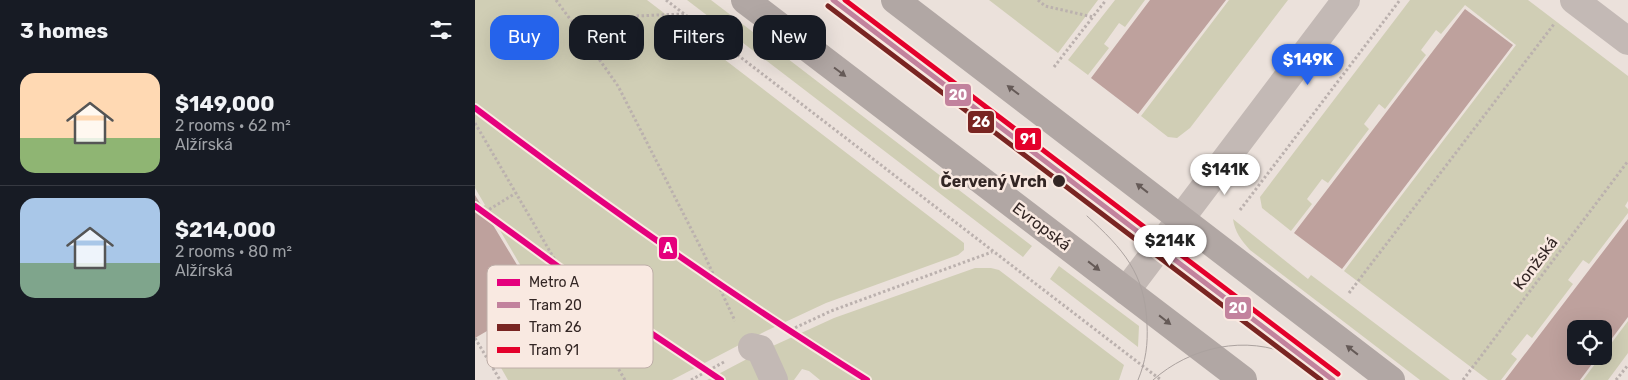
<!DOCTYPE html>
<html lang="en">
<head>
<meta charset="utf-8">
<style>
  :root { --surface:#171b24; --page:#20242c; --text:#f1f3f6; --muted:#9ea1a6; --line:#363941; --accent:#2563eb }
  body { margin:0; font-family:Rubik,sans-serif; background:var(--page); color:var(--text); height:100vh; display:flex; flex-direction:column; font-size:19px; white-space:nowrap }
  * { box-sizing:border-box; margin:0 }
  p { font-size:16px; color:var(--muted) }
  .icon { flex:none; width:28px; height:28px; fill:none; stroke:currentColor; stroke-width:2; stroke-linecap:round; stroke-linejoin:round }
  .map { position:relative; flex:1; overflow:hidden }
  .details { display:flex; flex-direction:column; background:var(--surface); width:475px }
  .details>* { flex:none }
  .banner { position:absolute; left:15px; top:15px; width:475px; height:45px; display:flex; gap:10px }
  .buttons { position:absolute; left:1092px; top:320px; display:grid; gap:10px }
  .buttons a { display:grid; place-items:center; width:45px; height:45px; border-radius:10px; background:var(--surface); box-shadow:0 5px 20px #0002; font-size:25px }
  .price { position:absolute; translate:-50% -42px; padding:0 11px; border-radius:18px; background:#fff; color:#222; font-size:16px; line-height:32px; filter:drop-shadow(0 1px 2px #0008) }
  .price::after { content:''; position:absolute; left:50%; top:30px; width:15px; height:11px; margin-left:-8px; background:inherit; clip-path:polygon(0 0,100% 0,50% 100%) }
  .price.selected { background:var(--accent); color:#fff }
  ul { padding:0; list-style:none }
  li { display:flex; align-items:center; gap:15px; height:125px; padding:0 20px }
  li+li { border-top:1px solid var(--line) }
  li span { display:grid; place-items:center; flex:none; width:140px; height:100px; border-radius:15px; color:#555 }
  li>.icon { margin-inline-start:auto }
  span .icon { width:60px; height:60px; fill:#fffc; stroke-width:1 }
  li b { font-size:21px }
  h2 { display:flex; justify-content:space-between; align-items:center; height:60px; padding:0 20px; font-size:21px }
  .chip { padding:0 18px; border-radius:15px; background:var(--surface); box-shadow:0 5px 20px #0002; font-size:18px; line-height:45px }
  .chip.selected { background:var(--accent); color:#fff }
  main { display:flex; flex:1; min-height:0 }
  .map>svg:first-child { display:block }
</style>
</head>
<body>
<main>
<section class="details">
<h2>3 homes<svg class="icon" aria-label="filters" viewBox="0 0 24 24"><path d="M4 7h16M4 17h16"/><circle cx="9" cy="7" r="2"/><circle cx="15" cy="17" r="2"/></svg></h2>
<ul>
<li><span style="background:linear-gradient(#ffd9b3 65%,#8fb573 0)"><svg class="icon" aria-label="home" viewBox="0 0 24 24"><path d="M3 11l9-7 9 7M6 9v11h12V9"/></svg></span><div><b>$149,000</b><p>2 rooms · 62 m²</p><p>Alžírská</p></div></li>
<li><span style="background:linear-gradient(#a9c7e8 65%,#7fa58c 0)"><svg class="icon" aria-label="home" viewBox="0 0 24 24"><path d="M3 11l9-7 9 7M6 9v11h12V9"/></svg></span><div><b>$214,000</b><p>2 rooms · 80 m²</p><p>Alžírská</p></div></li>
</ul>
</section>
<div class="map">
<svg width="1153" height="380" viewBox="0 0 1153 380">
  <rect width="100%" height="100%" fill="#ebe1db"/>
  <path fill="#d0ceb5" d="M0,0H172L489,243V250L483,255L351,303L291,331L197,380H33L25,366L28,365L30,367L86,333L63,295L60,296L55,287L57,285L16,215L13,216L7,207L10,205L0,188Z
    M212,0H236L557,246L548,257Z
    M514,0H623L583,53Z
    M640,0H670L650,27L644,23L629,44L634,48L613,75L593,60Z
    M754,0H813L715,128L702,138L693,137L666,116Z
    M935,0H1053L1153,76V201L1150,206L1153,209V213L1114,264L1108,260L1093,280L1098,284L1057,338L1052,334L1036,354L1042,359L1026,380H1013L869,271L1041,45L990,5L966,34L961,30L946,50L951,55L910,109L904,104L889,124L894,129L853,183L847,179L832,199L837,204L816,231L787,208L785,197Z
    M758,219L833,279L836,275L975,380H945L775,250C766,240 760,232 758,219Z
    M584,266L664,326L663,347L575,279Z
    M500,268H516L524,270L649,365L644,380H345L334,371L327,369L319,380H232L289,350L359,318Z
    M1153,321V353L1133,380H1108L1126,356H1129V353Z"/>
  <path fill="#bea19d" d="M675,0H751L663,114L616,78Z
    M990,9L1038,45L867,269L819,233Z
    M0,195L83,333L31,364L12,331L0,338Z
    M1153,219V317L1129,349V329H1101V356H1123L1105,380H1030Z"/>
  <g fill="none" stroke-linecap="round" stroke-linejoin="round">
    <path stroke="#bbb1ae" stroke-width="3" stroke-dasharray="2.5 2.5" stroke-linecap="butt" d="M81,0L112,42
      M191,0L686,380
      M563,0L570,6L618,17
      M209,14L160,16L112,42L143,86L228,252L260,321
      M579,67L631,0
      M0,123L150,380
      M765,210L925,0
      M10,212L41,193
      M57,291L87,272
      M874,293L1079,24
      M311,332L356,311L517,252
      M0,338L25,380
      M216,380L249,362
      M988,380L1153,161
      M1141,380L1153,365"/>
    <path stroke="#c3b9b5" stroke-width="28" d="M1099,0L1153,41
      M651,291L871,0
      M277,347L285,349L299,380"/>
    <path stroke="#b1a7a4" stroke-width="28" d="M270,0L768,380
      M420,0L916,380"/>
    <path stroke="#aba29f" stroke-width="1" d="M612,216C648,249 670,273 672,324C673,344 671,361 663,380
      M678,380C715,347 771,334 818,356C832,362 844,372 857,380"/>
    <defs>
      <path id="tram-1" d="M358,0L858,380"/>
      <path id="tram-2" d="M353,6L846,380"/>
      <path id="tram-3" d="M370,0L863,374"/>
    </defs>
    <use href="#tram-1" stroke="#f9e9e1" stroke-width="9"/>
    <use href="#tram-2" stroke="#f9e9e1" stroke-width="9"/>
    <use href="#tram-3" stroke="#f9e9e1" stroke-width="9"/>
    <use href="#tram-1" stroke="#c2829d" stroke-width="5"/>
    <use href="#tram-2" stroke="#792522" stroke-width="5"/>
    <use href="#tram-3" stroke="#e4002b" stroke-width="5"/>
    <defs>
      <path id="metro-1" d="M0,108C127,204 257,296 392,380
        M0,206L155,319L246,380"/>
    </defs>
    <use href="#metro-1" stroke="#f9e9e1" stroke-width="10"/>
    <use href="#metro-1" stroke="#e5007d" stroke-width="6"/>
  </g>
  <defs><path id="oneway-solid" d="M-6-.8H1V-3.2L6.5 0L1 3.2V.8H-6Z" transform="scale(1.25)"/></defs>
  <g fill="#655a57">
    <use href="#oneway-solid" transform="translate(365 72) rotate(37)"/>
    <use href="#oneway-solid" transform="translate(538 90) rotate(-143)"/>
    <use href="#oneway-solid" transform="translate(667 188) rotate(-142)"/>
    <use href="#oneway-solid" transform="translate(619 266) rotate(38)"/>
    <use href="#oneway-solid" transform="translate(690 320) rotate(38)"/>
    <use href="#oneway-solid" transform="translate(877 350) rotate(-142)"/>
  </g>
  <circle fill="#332624" stroke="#f9e9e1" stroke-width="2" cx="584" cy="181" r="7"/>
  <g text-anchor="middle" stroke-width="5" stroke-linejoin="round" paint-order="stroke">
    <g font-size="16" font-weight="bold" fill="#332624" stroke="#f9e9e1" text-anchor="end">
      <text x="572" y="187">Červený Vrch</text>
    </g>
    <g font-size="16" fill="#332624" stroke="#f9e9e1">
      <text transform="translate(567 226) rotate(37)" y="6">Evropská</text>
      <text transform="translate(1060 263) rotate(-53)" y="6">Konžská</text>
    </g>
  </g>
  <rect x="12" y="265" width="166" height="103" rx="8" fill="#f9e9e1" stroke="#beaea8" stroke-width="1"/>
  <rect x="22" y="279" width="23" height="7" fill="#e5007d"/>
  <rect x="22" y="302" width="23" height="6" fill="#c2829d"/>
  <rect x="22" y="324" width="23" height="7" fill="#792522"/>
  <rect x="22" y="347" width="23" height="6" fill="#e4002b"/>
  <g font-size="14" fill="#332624">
    <text x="54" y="287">Metro A</text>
    <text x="54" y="310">Tram 20</text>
    <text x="54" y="332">Tram 26</text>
    <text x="54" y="355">Tram 91</text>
  </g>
  <g stroke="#f9e9e1" stroke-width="2">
    <rect x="469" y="83" width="28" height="24" rx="5" fill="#c2829d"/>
    <rect x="492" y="110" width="28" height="24" rx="5" fill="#792522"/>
    <rect x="539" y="127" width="28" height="24" rx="5" fill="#e4002b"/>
    <rect x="183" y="236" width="20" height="24" rx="5" fill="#e5007d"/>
    <rect x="749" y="296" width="28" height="24" rx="5" fill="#c2829d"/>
  </g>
  <g font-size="14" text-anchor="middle" font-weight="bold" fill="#fff">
    <text x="483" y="100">20</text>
    <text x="506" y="127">26</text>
    <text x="553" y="144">91</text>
    <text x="193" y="253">A</text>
    <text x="763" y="313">20</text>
  </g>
</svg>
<div class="buttons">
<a><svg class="icon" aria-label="locate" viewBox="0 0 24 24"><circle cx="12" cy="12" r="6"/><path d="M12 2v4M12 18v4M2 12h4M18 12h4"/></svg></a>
</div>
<b class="price selected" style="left:833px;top:86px">$149K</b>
<b class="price" style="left:750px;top:196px">$141K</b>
<b class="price" style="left:695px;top:267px">$214K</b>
<div class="banner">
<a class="chip selected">Buy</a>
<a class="chip">Rent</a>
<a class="chip">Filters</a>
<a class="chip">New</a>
</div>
</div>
</main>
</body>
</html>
